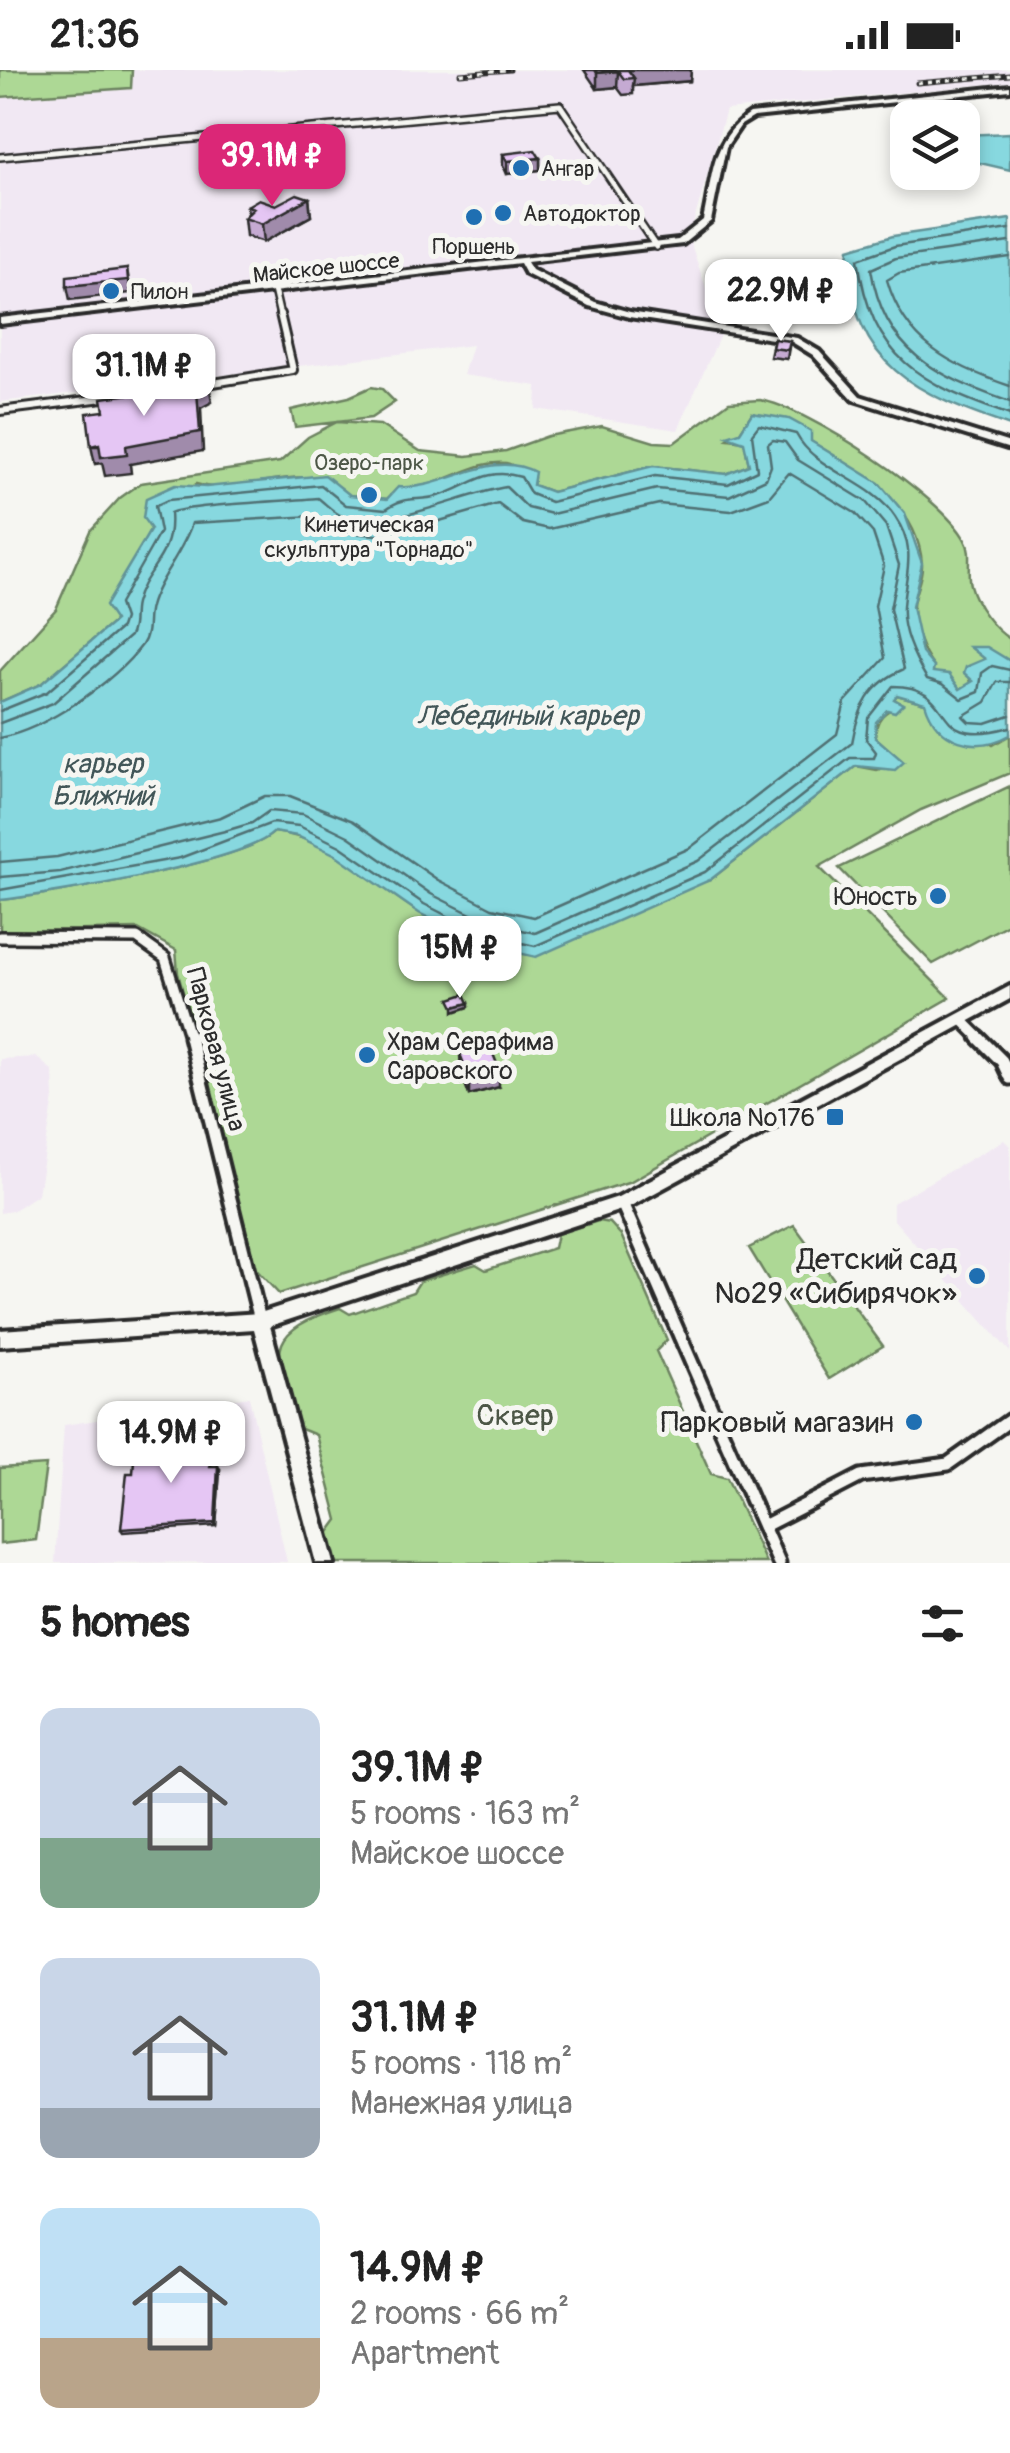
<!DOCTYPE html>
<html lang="en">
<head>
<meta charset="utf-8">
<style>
  :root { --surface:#fff; --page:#f6f6f6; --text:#222; --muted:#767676; --accent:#db2777 }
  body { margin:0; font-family:Pangolin,sans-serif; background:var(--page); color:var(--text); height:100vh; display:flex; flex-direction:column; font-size:38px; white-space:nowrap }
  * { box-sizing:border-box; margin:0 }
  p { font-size:32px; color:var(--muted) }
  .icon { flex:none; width:55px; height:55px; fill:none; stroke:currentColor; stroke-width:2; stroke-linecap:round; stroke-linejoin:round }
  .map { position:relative; height:1493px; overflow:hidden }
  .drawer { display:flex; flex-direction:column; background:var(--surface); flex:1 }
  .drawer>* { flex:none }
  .controls { position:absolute; left:890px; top:30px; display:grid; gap:20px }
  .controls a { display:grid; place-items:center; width:90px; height:90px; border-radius:20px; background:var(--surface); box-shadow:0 5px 15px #0003; font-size:50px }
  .price { position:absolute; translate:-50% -85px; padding:0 22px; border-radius:20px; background:#fff; color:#222; font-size:32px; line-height:65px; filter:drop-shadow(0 2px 5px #0008) }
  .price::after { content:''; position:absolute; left:50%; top:60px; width:30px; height:22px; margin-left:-15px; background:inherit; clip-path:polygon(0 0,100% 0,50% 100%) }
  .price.on { background:var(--accent); color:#fff }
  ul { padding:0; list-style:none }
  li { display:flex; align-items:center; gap:30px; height:250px; padding:0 40px }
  li span { display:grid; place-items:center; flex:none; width:280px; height:200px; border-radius:20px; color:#555 }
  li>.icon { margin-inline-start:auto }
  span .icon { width:120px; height:120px; fill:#fffc; stroke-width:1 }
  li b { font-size:42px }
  h2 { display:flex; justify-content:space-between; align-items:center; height:120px; padding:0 40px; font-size:42px }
  .status { display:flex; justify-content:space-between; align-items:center; height:70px; padding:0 50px; background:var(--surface); direction:ltr }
  .status svg { height:28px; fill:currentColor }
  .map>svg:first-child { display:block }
</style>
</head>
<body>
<div class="status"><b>21:36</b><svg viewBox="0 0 49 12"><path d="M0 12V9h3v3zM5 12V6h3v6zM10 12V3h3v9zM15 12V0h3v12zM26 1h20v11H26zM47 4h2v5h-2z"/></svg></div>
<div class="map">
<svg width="1010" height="1493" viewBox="0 0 1010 1493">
  <rect width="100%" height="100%" fill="#f6f6f2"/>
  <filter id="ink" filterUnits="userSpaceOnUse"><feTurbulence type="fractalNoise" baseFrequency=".01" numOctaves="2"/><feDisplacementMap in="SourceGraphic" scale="20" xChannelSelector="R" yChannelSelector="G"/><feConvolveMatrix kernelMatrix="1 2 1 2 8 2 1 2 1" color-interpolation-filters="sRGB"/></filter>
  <g filter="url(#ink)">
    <path fill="#f1e8f3" d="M132,0H1010V12L726,40L689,168L721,263L678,360L536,339L537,316L463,305L472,275L0,332V27L130,18Z
      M36,987L53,1001L54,1028L38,1124L12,1141L0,1143V989Z
      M1004,1070L1010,1076V1282L893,1149V1133Z
      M249,1327L287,1492L55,1493L64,1355Z"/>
    <path fill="#add895" stroke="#6c8260" stroke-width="2.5" d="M0,0H132L131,18L0,27Z
      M371,317L382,319L395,332L371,348L295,357L291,340L349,327Z
      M760,330C807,337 943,427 965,470C973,483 966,500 970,515C975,534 993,559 1010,569V591L972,578L986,589L969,606L972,615L960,620L932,602L934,597C922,583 914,559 913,539C912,525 923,510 922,494C918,432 857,400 810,371V362L752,343L740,362L728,369L744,371L749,395L726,404L653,396L552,422L533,415L534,408C527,404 514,394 506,393C471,389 441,421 398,418L387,429L349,425C309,384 242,429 196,414L151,459L132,495L115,551L41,614L0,632V601L56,539L90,461L120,428L141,413L280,392L308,367L337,352L380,355L420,381L467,386L506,381L548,366L602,356L654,372L674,373L729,332Z
      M897,625L925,633L993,675L1010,665V703L921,740L819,797L950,928L631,1111L279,1224L252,1195L178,903L176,880L138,859L0,862V830C48,825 246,792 274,762C329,767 372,813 417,841C437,854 459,863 480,874L710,810L856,696L877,700L903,692L875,667C876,648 884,641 902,634L894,629Z
      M1010,716V853L933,894L839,798Z
      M598,1151L610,1153L621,1165L667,1270L656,1281L711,1404L727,1408L766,1493H333L327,1465L338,1450L316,1365L299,1358C279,1287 255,1265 340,1238L350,1244L413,1222L420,1211L476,1194L486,1200L554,1178L557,1164Z
      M794,1155L883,1276L829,1309L749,1178Z
      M46,1395L36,1470L0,1474V1398Z"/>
    <path fill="#87d8df" stroke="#629397" stroke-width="2.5" d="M1010,63V100L963,89V65Z
      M1010,149V356C916,324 853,296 848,189L849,179L893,166Z
      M752,343L789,349L811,361V371L879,413L905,444L922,493L912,537L922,583L934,597L933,602L949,604L960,619L973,611L964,603L966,597L985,589L970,577H987L1010,591V665C976,684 937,673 925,633L897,625L894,629L903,634L895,642L887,640L876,652L875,667L904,692L895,700L856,696L710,810L536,887L480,874L419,843L336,785L297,766L274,762C245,792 49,825 0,830V632L41,614L115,551L105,536L151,459L143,448L146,428L175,415L206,417L325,405L350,425L387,429L398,417C445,421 489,378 535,402L533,415L552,422L653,396L726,404L749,395L744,372L727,366L740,362Z"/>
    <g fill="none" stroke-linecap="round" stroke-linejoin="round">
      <path stroke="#507073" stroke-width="2.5" d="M1010,159L895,176L858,189C871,289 921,314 1010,345
        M1010,172L896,188L871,199C884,283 937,306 1010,332
        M1010,187L899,203L887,210C905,273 951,296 1010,316
        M1010,612H997L986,632L963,646L969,652L986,653L1010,645
        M0,641L47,622L121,558L124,549L119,534L160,462L155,436L168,430L321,415L346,435L386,439C405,425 417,432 438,426C469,418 484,396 521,407L531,424L551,432L655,406L728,414L757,400L752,364L759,355L796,364C816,402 871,410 895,447C918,481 905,502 903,537C901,561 915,589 927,609L943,614L962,629L979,622L982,603L992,596L1010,600
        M0,653L53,633L130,566C136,554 132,546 135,534C144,497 174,489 170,443C185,435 292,431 318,428C326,434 335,444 344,447C383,462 463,424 506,417L528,438L552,444L657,419L729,426L766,409L771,396L768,374L773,370L785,372L798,390L865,431L886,456L899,495L890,539L904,599C870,614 858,637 852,673L698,791L535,863L487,852L431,824L348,766L303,744L269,741L252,753L225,761L60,802L0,807
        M0,668C46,659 114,612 142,575C151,561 146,551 150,537C157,510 183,482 192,453L315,446L340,462L388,466L498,434L523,453L549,459L659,434L731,441L769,427L789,403L855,443L873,463L884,496L875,536L885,588L845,632L837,664L690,778L534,847L492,838L438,810L353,751L290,726H265L221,747L57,787L0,792
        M0,820L180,788L272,753L299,756L340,776L424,834L483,864L535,876L705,802L850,688H874L876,682L866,669L868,648L893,616C962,616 923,681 1010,657"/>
      <defs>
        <path id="street-far3" d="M0,87L560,35L656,177
          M274,220L280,246"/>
        <path id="street-far2" d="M201,315L293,300L280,244
          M0,341L111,327"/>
        <path id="street-far1" d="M0,867L137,868L165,888L190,969
          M961,949L981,969"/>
        <path id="street" d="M190,967L260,1250
          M978,967L1002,991L1010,1008
          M622,1133L779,1493
          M764,1456L861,1406L948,1394L1010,1350"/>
        <path id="secondary" d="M1010,16V20L754,47L741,55L726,77L711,151L683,174L527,192L532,200L595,232L630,242L797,268L819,281L860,326L1010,373V379L854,330L813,285L792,272L629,247L589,236L526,204L520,193L0,254V248L678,170L703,150C713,108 710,70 750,44Z
          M1010,916V929L627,1138L270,1256L334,1493H316L254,1259L0,1276V1260L260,1243L618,1127Z"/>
      </defs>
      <use href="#street-far3" stroke="#2b2b2b" stroke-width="10"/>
      <use href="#street-far2" stroke="#2b2b2b" stroke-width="12"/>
      <use href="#street-far1" stroke="#2b2b2b" stroke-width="16"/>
      <use href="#street" stroke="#2b2b2b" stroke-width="19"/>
      <use href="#secondary" stroke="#2b2b2b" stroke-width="8"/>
      <use href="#street-far3" stroke="#f6f6f2" stroke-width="5"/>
      <use href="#street-far2" stroke="#f6f6f2" stroke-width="6"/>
      <use href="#street-far1" stroke="#f6f6f2" stroke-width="9"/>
      <use href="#street" stroke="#f6f6f2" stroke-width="11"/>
      <use href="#secondary" fill="#f6f6f2" fill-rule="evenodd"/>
      <defs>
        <path id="rail" d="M460,4L510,0
          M917,13L1010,5"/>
      </defs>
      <use href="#rail" stroke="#2b2b2b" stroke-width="5"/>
      <use href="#rail" stroke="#f6f6f2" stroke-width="2.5" stroke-dasharray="5" stroke-linecap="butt"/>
    </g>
    <path fill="#c5aad2" stroke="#2b2b2b" stroke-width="2.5" d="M584,0H691L690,11L633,16V24L623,25L617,17L597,19Z
      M503,84L540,88V100L507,104L503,96Z
      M309,128L311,146L264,172L246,166L244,148L248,144L247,136L276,135Z
      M774,269L790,271L787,289L770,287Z
      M460,984L499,1017L469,1025L461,1003Z
      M211,1371L213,1375L211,1396L220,1399L216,1456L123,1462L121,1459L133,1403Z"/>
    <path fill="#a08bab" stroke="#2b2b2b" stroke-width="2.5" d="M628,0H691L690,11L633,16L634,8Z
      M618,1L617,17L597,19V3Z
      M540,88V100L507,104V91Z
      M309,128L311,146L264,172L262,154Z
      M127,199L131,223L70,230L67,216Z
      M209,313L212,332L201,338L203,381L130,394L131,403L105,406L102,393L95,394L91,376H126L197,320Z
      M469,933V937L454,942V937Z
      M499,999V1017L469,1025V1007Z
      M218,1396L220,1399L216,1456L215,1453Z"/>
    <path fill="#e5c6f4" stroke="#2b2b2b" stroke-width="2.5" d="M595,0H633H628L634,8L624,9L618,1L597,3Z
      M535,80L540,88L507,91L503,84Z
      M297,124L309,128L262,154L244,148L254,138L247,136L259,129L276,135Z
      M127,199L128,210L67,216V206Z
      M774,269L790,271L788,280L772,278Z
      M209,313L197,320L200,362L126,376L127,384L101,387L99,374L91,376L87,343L104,341L102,328Z
      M465,924L469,933L454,937L450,929Z
      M490,976L499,999L469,1007L460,984Z
      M211,1371L210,1396H218L215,1453L121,1459L127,1403H133L135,1376Z"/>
  </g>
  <g fill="#1f6fb2" stroke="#f6f6f2" stroke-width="4">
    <circle cx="521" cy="98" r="10"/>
    <circle cx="503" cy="143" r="10"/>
    <circle cx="474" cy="147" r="10"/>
    <circle cx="111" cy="221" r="10"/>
    <circle cx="369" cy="425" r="10"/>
    <circle cx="938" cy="826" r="10"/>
    <circle cx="367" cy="985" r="10"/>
    <rect x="825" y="1037" width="20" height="20" rx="5"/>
    <circle cx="977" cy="1206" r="10"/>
    <circle cx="914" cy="1352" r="10"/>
  </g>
  <g text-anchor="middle" stroke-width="10" stroke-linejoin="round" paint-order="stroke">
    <g font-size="22" fill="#2b2b2b" stroke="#f6f6f2" text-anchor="start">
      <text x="541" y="106">Ангар</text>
      <text x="523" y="151">Автодоктор</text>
      <text x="474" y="184" text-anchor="middle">Поршень</text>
      <text x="131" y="229">Пилон</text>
      <text x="369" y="462" text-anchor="middle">Кинетическая<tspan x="369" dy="25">скульптура "Торнадо"</tspan></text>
    </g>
    <g font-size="22" fill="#2b2b2b" stroke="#f6f6f2">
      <text transform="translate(326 197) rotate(-6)" y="8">Майское шоссе</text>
    </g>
    <g font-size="22" fill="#4c5646" stroke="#f6f6f2">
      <text x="369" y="400">Озеро-парк</text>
    </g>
    <g font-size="25" fill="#2b2b2b" stroke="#f6f6f2" text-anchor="end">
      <text x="918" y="835">Юность</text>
      <text x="387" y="980" text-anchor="start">Храм Серафима<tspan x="387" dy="29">Саровского</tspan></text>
      <text x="815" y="1056">Школа №176</text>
    </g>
    <g font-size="25" fill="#2b2b2b" stroke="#f6f6f2">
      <text transform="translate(217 979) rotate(75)" y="9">Парковая улица</text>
    </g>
    <g font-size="28" font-style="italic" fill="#425658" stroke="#f6f6f2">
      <text x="528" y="655">Лебединый карьер</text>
      <text x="103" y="703">карьер<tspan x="103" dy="32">Ближний</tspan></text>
    </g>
    <g font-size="30" fill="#2b2b2b" stroke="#f6f6f2" text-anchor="end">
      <text x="957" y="1199">Детский сад<tspan x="957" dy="34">№29 «Сибирячок»</tspan></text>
      <text x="894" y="1362">Парковый магазин</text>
    </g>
    <g font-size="30" fill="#4c5646" stroke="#f6f6f2">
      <text x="515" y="1355">Сквер</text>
    </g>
  </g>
</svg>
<div class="controls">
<a><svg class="icon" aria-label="layers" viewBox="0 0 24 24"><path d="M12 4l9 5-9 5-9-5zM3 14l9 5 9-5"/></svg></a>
</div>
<b class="price on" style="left:272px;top:139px">39.1M ₽</b>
<b class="price" style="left:781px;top:274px">22.9M ₽</b>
<b class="price" style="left:144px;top:349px">31.1M ₽</b>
<b class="price" style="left:460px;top:931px">15M ₽</b>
<b class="price" style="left:171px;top:1416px">14.9M ₽</b>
</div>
<section class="drawer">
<h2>5 homes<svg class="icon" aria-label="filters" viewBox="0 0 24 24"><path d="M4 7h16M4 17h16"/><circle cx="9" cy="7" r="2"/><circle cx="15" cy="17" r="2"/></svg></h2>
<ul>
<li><span style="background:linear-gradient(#c9d6e8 65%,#7fa58c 0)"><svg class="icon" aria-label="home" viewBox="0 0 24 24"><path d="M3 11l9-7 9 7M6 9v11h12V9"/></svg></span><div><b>39.1M ₽</b><p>5 rooms · 163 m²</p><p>Майское шоссе</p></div></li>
<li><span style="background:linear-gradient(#c9d6e8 75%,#9aa5b1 0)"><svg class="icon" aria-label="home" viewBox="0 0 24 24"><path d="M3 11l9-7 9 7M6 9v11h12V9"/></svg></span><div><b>31.1M ₽</b><p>5 rooms · 118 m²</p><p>Манежная улица</p></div></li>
<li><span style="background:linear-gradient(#bfe0f5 65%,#b9a48a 0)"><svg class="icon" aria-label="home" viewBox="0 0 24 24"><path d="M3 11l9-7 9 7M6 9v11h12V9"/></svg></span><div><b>14.9M ₽</b><p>2 rooms · 66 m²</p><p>Apartment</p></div></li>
</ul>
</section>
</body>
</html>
